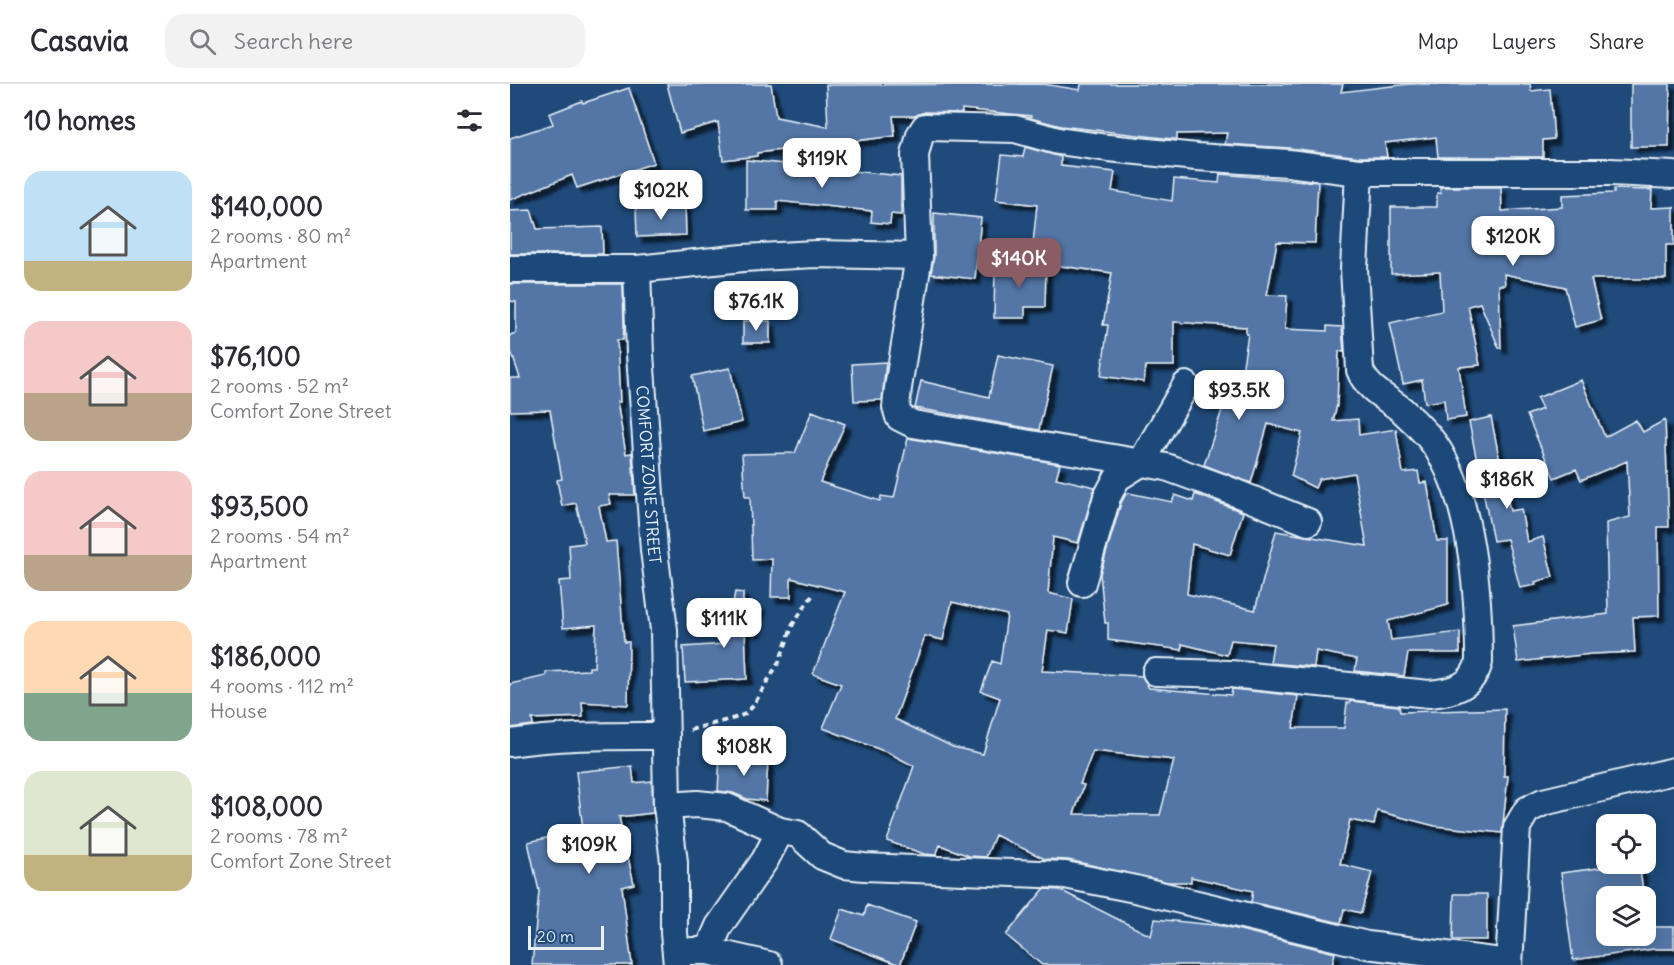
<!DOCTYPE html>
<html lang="en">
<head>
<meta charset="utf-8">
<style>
  :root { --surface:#fff; --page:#f2f2f3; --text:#2b2b33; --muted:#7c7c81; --line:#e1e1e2; --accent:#8a5d65 }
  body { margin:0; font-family:Delius,sans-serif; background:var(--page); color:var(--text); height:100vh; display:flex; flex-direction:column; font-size:22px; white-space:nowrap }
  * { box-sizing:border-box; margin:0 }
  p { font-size:20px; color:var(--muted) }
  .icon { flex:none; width:33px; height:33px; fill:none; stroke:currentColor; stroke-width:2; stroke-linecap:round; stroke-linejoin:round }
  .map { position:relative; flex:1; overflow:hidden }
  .drawer { display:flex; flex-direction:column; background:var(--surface); width:510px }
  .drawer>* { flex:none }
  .fabs { position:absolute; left:1086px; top:730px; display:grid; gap:12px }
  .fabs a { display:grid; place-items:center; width:60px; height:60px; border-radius:12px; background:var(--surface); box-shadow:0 3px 15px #0003; font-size:30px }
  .scale { position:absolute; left:18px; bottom:15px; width:76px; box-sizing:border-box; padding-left:6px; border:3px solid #e8f1f8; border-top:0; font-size:16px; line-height:21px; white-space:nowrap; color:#e8f1f8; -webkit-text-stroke:4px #1f4a7a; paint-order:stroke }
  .price { position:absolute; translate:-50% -51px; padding:0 14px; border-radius:12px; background:#fff; color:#222; font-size:20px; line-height:39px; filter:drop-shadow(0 2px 3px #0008) }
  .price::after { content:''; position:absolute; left:50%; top:36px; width:18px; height:14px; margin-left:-9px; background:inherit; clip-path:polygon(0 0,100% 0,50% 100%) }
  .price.selected { background:var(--accent); color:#fff }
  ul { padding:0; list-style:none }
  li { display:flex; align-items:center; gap:18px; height:150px; padding:0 24px }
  li span { display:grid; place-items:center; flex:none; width:168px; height:120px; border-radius:18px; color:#555 }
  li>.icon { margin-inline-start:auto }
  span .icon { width:72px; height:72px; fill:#fffc; stroke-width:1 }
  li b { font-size:26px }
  h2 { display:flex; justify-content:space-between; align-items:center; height:72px; padding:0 24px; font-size:26px }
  header { display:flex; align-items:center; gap:36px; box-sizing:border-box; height:84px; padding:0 30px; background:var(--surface); border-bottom:2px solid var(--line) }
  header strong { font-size:28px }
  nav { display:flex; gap:33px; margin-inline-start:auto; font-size:21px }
  .search { width:420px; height:54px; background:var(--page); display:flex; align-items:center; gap:15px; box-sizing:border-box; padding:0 21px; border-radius:18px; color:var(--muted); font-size:22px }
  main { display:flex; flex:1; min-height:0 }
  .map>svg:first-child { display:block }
</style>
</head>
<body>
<header>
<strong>Casavia</strong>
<div class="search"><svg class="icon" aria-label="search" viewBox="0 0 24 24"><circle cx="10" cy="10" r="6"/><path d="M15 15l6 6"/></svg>Search here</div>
<nav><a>Map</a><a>Layers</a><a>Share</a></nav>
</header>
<main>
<section class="drawer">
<h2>10 homes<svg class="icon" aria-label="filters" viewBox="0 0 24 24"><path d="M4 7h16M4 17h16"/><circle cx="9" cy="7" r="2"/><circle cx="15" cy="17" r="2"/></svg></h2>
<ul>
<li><span style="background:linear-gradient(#bfe0f5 75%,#c2b280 0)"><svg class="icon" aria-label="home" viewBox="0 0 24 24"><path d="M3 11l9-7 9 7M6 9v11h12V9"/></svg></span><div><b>$140,000</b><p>2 rooms · 80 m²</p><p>Apartment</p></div></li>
<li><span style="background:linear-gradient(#f6c9c9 60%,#b9a48a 0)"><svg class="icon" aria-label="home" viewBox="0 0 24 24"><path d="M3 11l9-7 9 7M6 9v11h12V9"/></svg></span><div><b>$76,100</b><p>2 rooms · 52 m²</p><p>Comfort Zone Street</p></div></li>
<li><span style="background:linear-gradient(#f6c9c9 70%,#b9a48a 0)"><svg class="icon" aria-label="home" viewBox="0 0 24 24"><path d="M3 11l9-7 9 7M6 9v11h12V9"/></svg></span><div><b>$93,500</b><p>2 rooms · 54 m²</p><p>Apartment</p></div></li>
<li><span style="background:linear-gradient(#ffd9b3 60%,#7fa58c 0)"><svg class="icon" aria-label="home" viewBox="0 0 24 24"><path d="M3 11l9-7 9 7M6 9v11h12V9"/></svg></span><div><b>$186,000</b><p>4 rooms · 112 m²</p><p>House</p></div></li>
<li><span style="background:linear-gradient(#dfe7d0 70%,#c2b280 0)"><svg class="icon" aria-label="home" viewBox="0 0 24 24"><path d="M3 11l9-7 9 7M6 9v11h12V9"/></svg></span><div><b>$108,000</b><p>2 rooms · 78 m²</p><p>Comfort Zone Street</p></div></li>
</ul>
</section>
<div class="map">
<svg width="1164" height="881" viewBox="0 0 1164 881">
  <defs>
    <filter id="shadow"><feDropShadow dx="5.5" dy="5.5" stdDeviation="1.5" flood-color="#0009"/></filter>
  </defs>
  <rect width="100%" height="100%" fill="#1f4a7a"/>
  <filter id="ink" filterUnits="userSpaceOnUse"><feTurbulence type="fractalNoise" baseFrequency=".0167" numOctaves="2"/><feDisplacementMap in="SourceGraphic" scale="12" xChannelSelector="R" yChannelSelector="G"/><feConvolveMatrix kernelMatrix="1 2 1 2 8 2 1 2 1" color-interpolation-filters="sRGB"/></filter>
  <g filter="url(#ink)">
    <path fill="#5376a6" stroke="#e8f1f8" stroke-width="1.5" fill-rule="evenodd" filter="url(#shadow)" d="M157,0H261L266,33L318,43L316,1L533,0L570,6L571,0H833L831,8L899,0H1020L1021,7L1040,5L1044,55L1033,56V73H928L926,53L875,59L877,73H850L779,64L715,60L717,49L667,50V55H662L551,42L520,34L521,32L452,25V29L415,28L405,32H383L385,52L247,69V72L213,76L208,38L170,49Z
      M1121,0H1160L1159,63H1121Z
      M119,4L144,79L67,104L62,91L0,116V54L43,40L39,30L72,17L73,19Z
      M515,63L551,73V82L605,88L602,107L662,117L664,95L709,99L710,90L808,98L805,159L767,158L757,211L777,212L775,245L817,247V242L832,243L834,268L829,267L827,321L823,337L848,335L849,351L886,345L893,389L908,387L910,399L917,398L927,457H938V521L878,537L881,556L950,548V569H898L894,592L845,587L847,575L806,567L804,583L760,579L763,560L721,556L717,571L672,560V566L598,556V539H595L590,490L611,419L616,410L619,409L662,418L665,411L683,417L685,410L733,428L720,471L682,460L677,510L745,526L766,447L857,462L844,389L809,395L805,404L781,392L792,349L758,340L741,399L694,381L713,323L696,320L699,301L729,306L738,250H736V243L664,238V282H636L634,298L591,292L598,241H593L602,189L521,178L527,121L486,116L492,71L513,73Z
      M236,76L391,92V131L381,130L380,140L361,138L362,127L267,117V126H236Z
      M930,103H991L992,127L1052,123V111L1104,109V105L1142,106L1141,124L1164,123V161H1156V195H1081L1091,236L1065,243L1055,203L994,190L995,201H989L991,264H989L970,219L958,222L970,281L949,283L956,333L936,336L934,316L915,319L912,296L893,300L880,239L932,227L930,188L881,190V123H927V109H931Z
      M175,121L176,151L127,153L126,123Z
      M21,126L27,145L92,143L93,170H0V127Z
      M424,129L471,134L465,195L421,190L424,172Z
      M485,179L536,180L535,223H515V234H484Z
      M0,200H113L114,242L113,256H107L110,318H107L116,370L122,369L125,411H99L101,420L89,422L96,458L106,457L114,558H119L118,621L72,618L73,633L22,635L23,641L0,644V600L36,592V588L79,586V583H84L86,541L53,544L49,497L61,496L59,461L75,459L66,419L52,422L47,396L52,395L40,326L0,327V294H10L0,264V251L6,249V218L0,217Z
      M233,237H260V259H233Z
      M488,271L543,282L529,346L405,324L411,297L479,313Z
      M376,278L372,316L344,317L342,280Z
      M220,284L232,338L193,347L182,292Z
      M1071,296L1095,353L1126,336L1133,348L1155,336L1159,443H1148L1149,532L1123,533L1125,568L1081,570L1008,578L1003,542L1098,530L1096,439L1120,433L1117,377L1071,396L1066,385L1044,394L1017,331L1032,325L1027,314Z
      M302,327L335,340L310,398L370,417L371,412L384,414L398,354L550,380L546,394L585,403L568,459L543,453L538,509L563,515L558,549L538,546L532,587L632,592L639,604L721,611L722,605L788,612L783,644H834L837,619H840V617L889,622L890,628L995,625L994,692H998L992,749L925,742L867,727L864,741L840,736L830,780L862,788L851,829L834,825L831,839L741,818L743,807L681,793V798H658L558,776L535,775L485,751L476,773L459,772L430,761L426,771L414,770L377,757L404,682L379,669L313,644L331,600L303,590L335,508L281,494V513H261L262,475L242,476L240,413H235L232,370L285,369ZM442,518L497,531L490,580L482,577L471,607L490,614L473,670L443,663L385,635L415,552L433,556ZM583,667L664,676L650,731L564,730L574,701L570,700Z
      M981,333L1000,427L1011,425L1017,458L1033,453L1043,493L1025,498L1026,501L1010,504L997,455L983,457L959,338Z
      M225,508L233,509V518L250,522L245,547L235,545L237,595L175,598L173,563L215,560Z
      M210,671L258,674L256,717L237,715L223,709L208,707Z
      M122,682L124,699L142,697L143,729L109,733L124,800L112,803L122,881H22L29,807L18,758L73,746L66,688Z
      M1120,780H1129L1134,813H1096V852H1136V843H1164V865H1144L1063,876L1051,789Z
      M534,805L550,806L641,852L645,835L714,842L825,869L822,881H532L496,851Z
      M944,810H977V856H943Z
      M357,821L406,838L390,881L321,855L332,825L354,832Z"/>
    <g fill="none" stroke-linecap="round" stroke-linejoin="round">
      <defs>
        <g id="minor">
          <path d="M0,185H127L233,174L305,170L409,172"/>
          <path id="s1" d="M127,185L130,270L144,466L154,546L157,722L164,778V849L167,881"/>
          <path d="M798,438L711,403L656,383L403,340L389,333L386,323L388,304L409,172L405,71L410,51L415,43L505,45L548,57L598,64L687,73L778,79L849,88H1100L1164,91"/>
          <path d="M572,499L597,413L607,394L631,379L676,301"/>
          <path d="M646,588L720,590L919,610C942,608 963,603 969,578C969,512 962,404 918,352C910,343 901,334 892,326C877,314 857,305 850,286L844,185L849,88"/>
          <path d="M0,659C52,651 104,652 156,652"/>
          <path d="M157,722L187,720L217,723L270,747L288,750L312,772L334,781L354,783L555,791L625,805L857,861L999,879"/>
          <path d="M182,867H198L259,881"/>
          <path d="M198,867L209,842L255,776L270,747"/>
          <path d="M999,881L1007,743L1017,726L1033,718L1164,687"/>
        </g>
      </defs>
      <use href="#minor" stroke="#e8f1f8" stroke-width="30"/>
      <path stroke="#e8f1f8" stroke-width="4" stroke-dasharray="6 4.5" stroke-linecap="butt" d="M180,646L225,634L235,630L243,622L270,576L283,540L302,512"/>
      <use href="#minor" stroke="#1f4a7a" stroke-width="26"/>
    </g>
  </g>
  <g text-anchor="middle" stroke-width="4.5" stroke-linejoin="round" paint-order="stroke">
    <g font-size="16" fill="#e8f1f8" stroke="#1f4a7a">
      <text dy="6" stroke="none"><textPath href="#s1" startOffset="206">COMFORT ZONE STREET</textPath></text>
    </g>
  </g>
</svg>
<div class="fabs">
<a><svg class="icon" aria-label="locate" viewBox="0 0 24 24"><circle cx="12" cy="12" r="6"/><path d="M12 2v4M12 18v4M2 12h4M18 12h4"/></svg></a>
<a><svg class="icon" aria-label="layers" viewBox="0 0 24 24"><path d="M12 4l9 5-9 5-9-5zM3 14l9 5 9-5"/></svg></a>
</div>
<div class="scale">20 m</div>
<b class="price" style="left:312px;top:105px">$119K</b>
<b class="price" style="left:151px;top:137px">$102K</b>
<b class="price" style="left:1003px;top:183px">$120K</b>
<b class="price selected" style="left:509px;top:205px">$140K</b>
<b class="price" style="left:246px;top:248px">$76.1K</b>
<b class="price" style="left:729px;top:337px">$93.5K</b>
<b class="price" style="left:997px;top:426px">$186K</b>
<b class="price" style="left:214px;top:565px">$111K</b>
<b class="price" style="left:234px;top:693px">$108K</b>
<b class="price" style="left:79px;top:791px">$109K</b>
</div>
</main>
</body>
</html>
